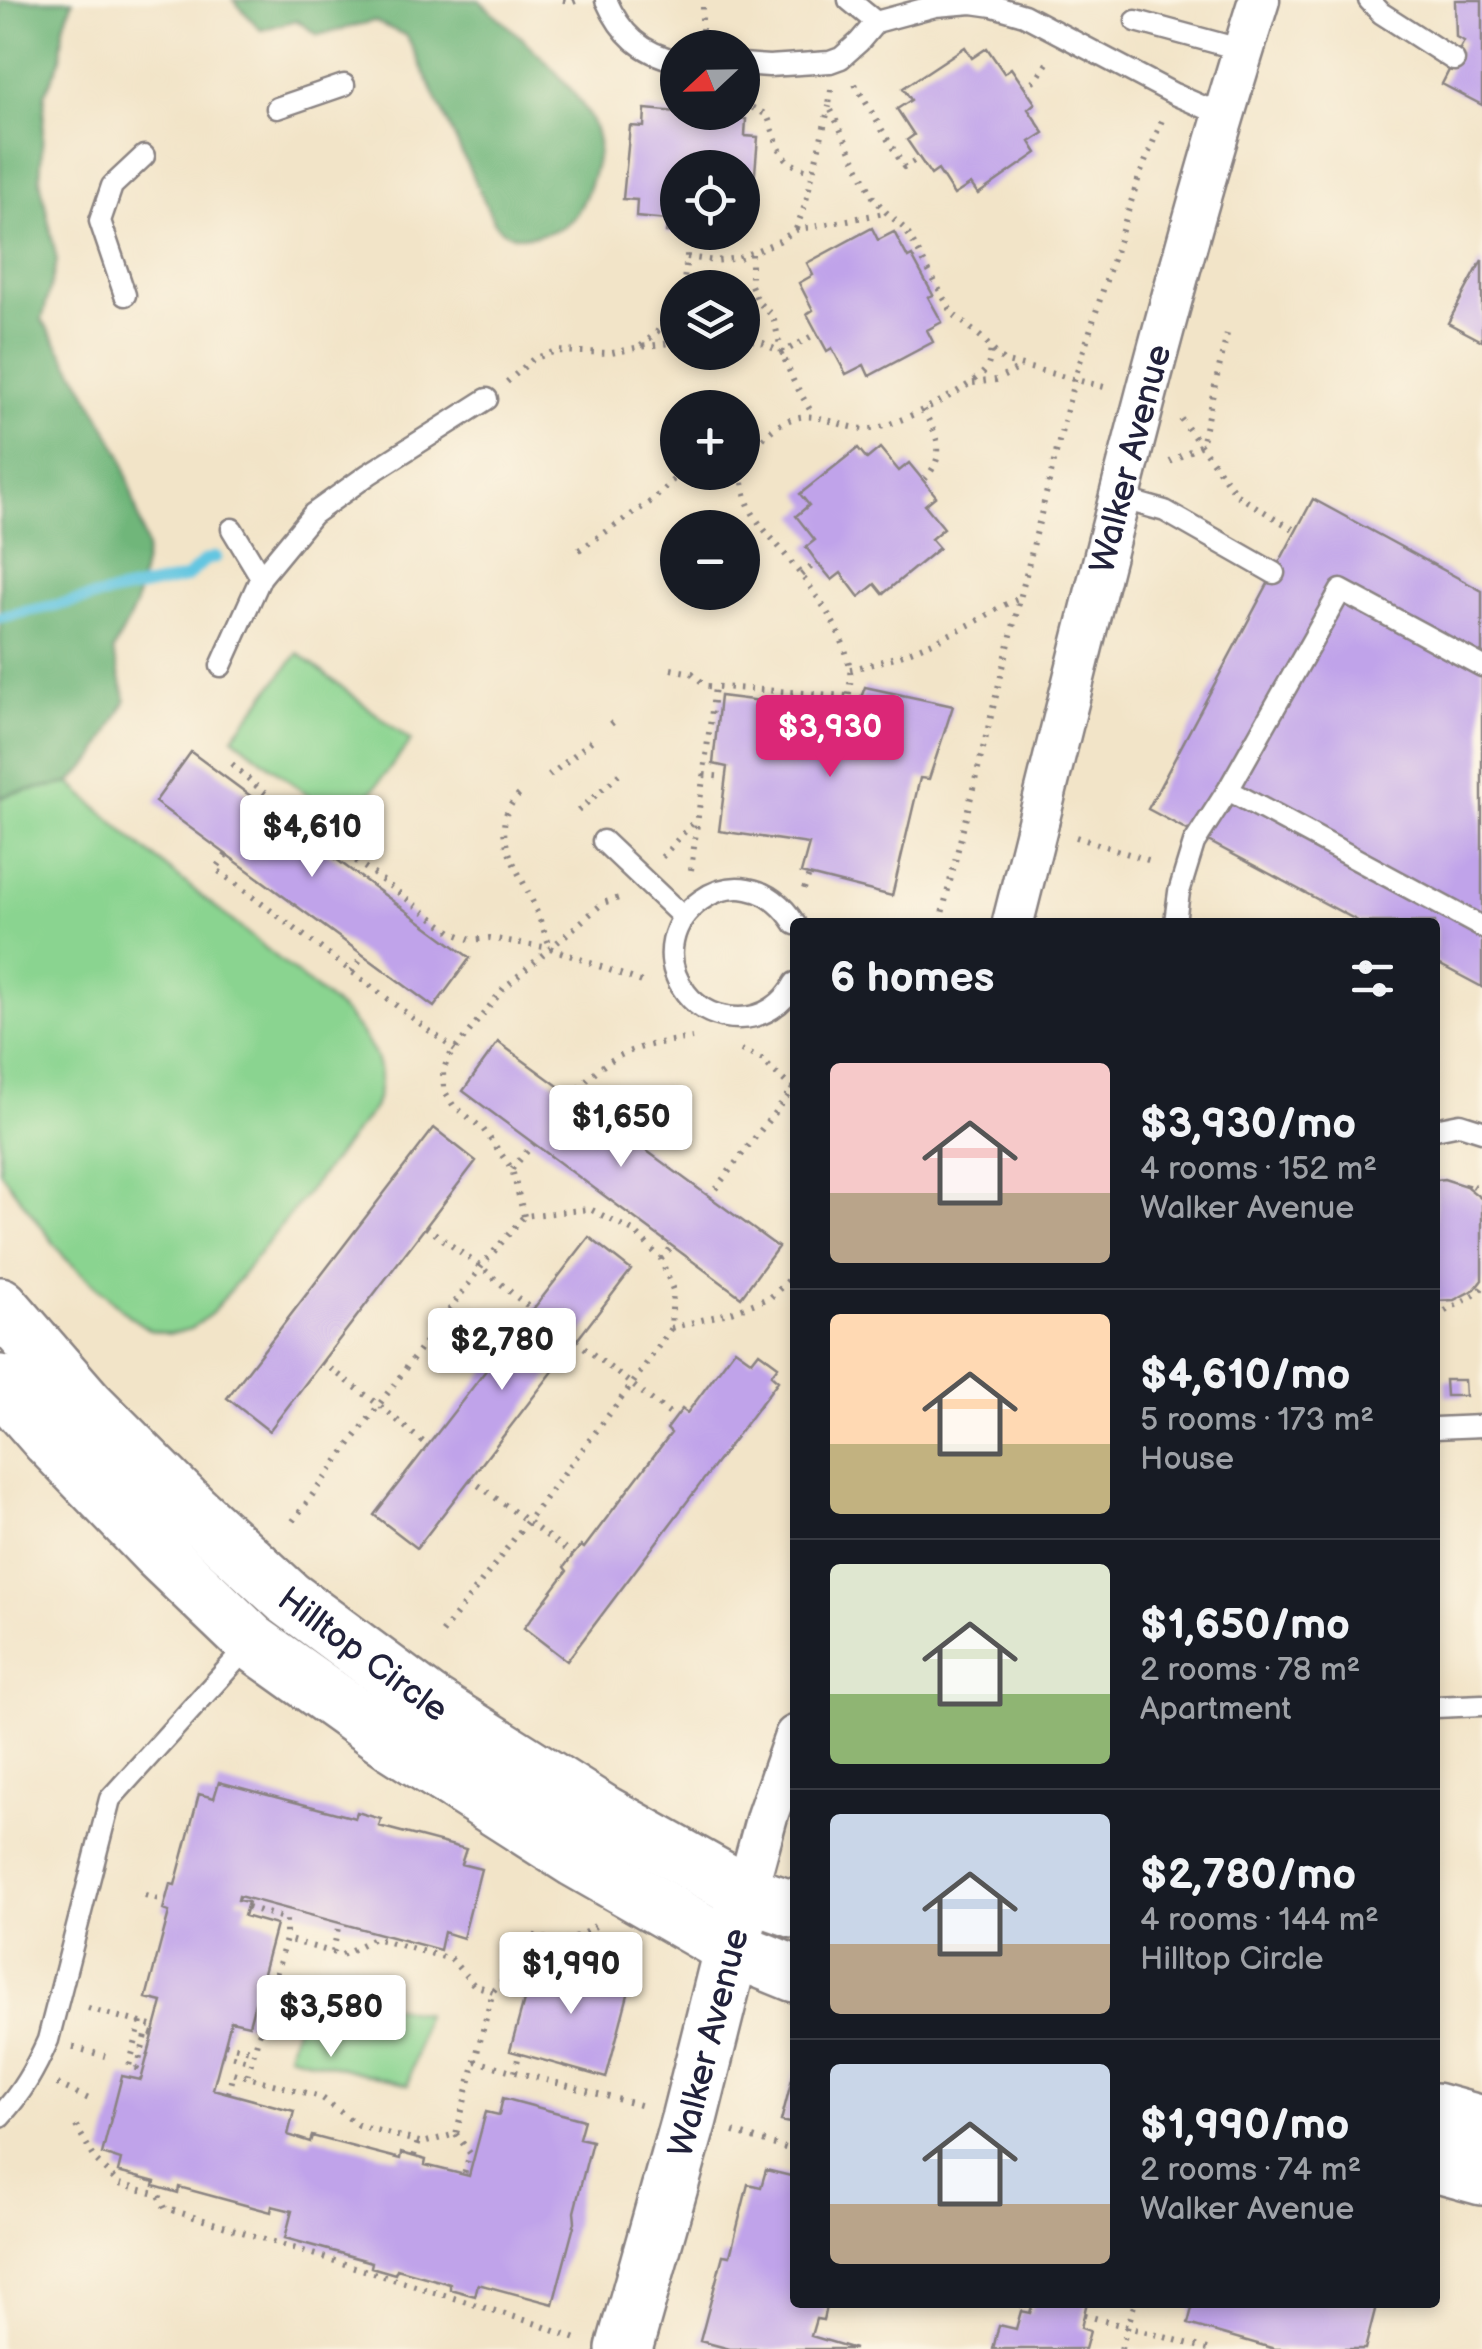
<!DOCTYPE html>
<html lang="en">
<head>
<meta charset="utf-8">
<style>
  :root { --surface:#171b24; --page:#242831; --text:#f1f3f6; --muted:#9ea1a6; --line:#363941; --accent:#db2777 }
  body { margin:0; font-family:"Balsamiq Sans",sans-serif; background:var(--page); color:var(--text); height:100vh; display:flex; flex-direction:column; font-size:38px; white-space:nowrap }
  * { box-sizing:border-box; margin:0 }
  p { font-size:32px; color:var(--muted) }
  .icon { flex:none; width:55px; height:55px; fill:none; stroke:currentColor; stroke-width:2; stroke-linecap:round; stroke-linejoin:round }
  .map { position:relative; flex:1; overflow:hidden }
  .sheet { position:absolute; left:790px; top:918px; width:650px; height:1390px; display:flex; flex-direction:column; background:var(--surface); border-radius:10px; box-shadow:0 5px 15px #0003 }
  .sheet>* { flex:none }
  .needle { width:65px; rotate:248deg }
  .fabs { position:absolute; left:660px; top:30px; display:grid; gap:20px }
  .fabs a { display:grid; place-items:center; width:100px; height:100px; border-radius:50%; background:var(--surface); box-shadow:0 5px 15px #0003; font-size:50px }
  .price { position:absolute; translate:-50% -85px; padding:0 22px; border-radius:10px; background:#fff; color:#222; font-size:32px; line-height:65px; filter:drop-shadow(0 2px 5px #0008) }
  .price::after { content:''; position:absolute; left:50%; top:60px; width:30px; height:22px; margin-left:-15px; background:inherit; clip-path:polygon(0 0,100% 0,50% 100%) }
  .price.on { background:var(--accent); color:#fff }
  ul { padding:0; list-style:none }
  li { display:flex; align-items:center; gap:30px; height:250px; padding:0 40px }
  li+li { border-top:2px solid var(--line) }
  li span { display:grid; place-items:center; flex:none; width:280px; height:200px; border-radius:10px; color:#555 }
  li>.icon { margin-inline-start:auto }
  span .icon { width:120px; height:120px; fill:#fffc; stroke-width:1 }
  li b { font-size:42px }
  h2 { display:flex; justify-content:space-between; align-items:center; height:120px; padding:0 40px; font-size:42px }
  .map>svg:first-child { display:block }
</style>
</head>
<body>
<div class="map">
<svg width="1482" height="2349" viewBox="0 0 1482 2349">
  <rect width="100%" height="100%" fill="#fcf5e5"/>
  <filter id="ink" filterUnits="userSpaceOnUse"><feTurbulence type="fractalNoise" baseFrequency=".01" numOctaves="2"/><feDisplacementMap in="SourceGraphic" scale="20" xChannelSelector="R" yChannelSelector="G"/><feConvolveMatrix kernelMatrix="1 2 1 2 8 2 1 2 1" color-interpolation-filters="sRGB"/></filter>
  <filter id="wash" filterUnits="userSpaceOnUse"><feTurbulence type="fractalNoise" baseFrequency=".0048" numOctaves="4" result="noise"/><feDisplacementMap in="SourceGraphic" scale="40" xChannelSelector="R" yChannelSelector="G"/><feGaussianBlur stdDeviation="2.25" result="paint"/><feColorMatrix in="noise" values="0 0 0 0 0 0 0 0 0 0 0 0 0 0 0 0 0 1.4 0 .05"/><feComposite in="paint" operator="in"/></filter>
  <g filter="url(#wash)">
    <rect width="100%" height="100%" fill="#f2e4c8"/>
    <path fill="#8ad490" stroke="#567b66" stroke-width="2.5" d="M298,653L411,741L346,825L233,737Z
      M70,783L138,844L346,1014C372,1046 390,1066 374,1108L212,1313L191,1329L168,1334L150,1330L129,1316L65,1258L0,1171V798L12,793Z
      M306,1985L425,2014L408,2085L288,2054Z"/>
    <path fill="#6fb67a" stroke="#486c5a" stroke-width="2.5" d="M0,0H73L63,28L61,58L45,94L40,180L57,261L42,320L82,384L122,457L147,549L135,607L113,651L126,700L95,758L70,783L12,793L0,798Z
      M233,0H479C513,31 592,94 598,142C600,160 584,209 570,221C555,234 521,242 503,231C499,229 495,224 493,220L407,36L374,21L318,35L296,20L261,30Z"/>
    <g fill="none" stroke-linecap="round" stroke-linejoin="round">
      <path stroke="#63c6e1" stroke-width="12" d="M0,617L186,578L204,561L216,557"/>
    </g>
    <g id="blocks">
      <path fill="#c0a3ea" d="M1455,0H1482V105L1442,84L1464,41L1456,37Z
        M965,47L972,58L987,48L1004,73L1011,68L1035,103L1028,109L1044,133L1030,142L1037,153L978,194L971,184L954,195L938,170L931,175L907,140L914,135L897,109L911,100L903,88Z
        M645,109L678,112H718V116L746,119L745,136L758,137L752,209L742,208V168H678V233L666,232L667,220L636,217L637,200L623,199L630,126L644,127Z
        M872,228L878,240L894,232L908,258L912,256L933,295L928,297L942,322L927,330L933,342L869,376L864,365L846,374L832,348L827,351L807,314L813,310L799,283L813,275L807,263Z
        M1482,260V341L1448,323Z
        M858,448L867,459L880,448L899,471L909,463L936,496L925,505L944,528L931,539L939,548L883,594L875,584L859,597L841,573L832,580L817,562L806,547L815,540L796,516L809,505L800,494Z
        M1313,499L1482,591V987L1435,962V922H1360L1148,809Z
        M865,687L953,706L929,779L920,778L892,896L801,873L809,844L719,831L727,767L713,764L720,696L836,710V730L847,734Z
        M191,752L470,958L434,1007L155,802Z
        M498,1042L778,1247L741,1297L463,1091Z
        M434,1128L476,1161L269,1431L227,1398Z
        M1444,1179L1466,1186L1482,1199V1280L1475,1289L1454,1300L1435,1301V1180Z
        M589,1237L631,1270L417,1548L374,1515Z
        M735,1349L752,1361L759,1352L778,1366L771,1375L778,1381L567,1661L524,1628L567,1571L564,1567L573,1555L581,1546L584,1548L671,1433L667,1429L682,1409L687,1413Z
        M1445,1380H1464L1465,1396H1446Z
        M219,1782L355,1818L357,1812L381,1819L379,1826L466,1849L461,1864L481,1869L463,1938L444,1932L440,1950L239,1896L238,1900L248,1902L244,1916L276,1925L249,2025L231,2021L213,2089L294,2111L288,2135L310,2142L312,2136L400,2159L401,2153L426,2160L425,2165L469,2176L486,2112L499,2115L503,2098L584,2120L579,2138L592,2141L574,2212L575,2222L553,2304L478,2284L475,2296L450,2289V2284L397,2269L395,2274L371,2267L372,2262L285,2238L292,2211L272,2206L271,2212L179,2187L178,2193L154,2186L155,2182L118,2172L121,2160L102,2154L122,2076L141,2080L162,2002L146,1998L169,1912L163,1910L170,1884L175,1885L199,1794L214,1798Z
        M536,1957L631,1983L606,2078L510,2051Z
        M794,2071H795V2124L781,2121Z
        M766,2170L795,2177V2302H827L823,2320L816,2319L811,2336L855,2349H730L700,2341L723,2255L730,2256L748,2184L761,2187Z
        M1033,2302H1087L1081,2328L1090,2331L1085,2349H993L999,2325L1016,2329L1021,2311L1030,2313Z
        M1177,2302H1377L1365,2349H1275L1188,2324L1192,2308Z"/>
    </g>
  </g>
  <g filter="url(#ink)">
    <use href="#blocks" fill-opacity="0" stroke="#8a8382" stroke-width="2.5"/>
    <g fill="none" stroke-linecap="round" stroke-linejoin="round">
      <defs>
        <path id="lane" d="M606,0C621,34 641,53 678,61
          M849,0L876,22
          M1369,0L1381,13L1454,60
          M1136,21L1243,50
          M742,64L769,66L830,62L841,58L859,42L876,22L935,6L972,3L993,6L1024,15L1174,94L1222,115
          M277,108L344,85
          M125,295L100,221L112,186L144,156
          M1119,498L1165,511L1274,573
          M232,529L261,577
          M221,666L261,577L313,514L369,474L487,399
          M1228,790L1482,927
          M603,841L683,917
          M1175,922L1179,892L1194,843L1228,790L1341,590L1482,666
          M795,924C742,839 633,923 686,993C699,1010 718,1018 739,1018C763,1018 784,1004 795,983
          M1435,1129L1460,1124L1482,1131
          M1435,1428L1482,1426
          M1435,1707L1482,1705
          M0,2116C22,2093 35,2069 48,2040L110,1799L252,1642"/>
        <g id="street">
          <path id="s1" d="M1013,922C1091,614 1163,304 1259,0"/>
          <path d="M746,1893L767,1816L795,1736"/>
        </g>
        <g id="secondary">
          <path id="s2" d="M0,1305L87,1405L192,1510L288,1598L428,1702L605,1814L746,1893L795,1910"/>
          <path d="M0,1383L50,1440L158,1552L252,1642L395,1744L575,1859L731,1948L795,1974"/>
          <path d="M1435,2111L1482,2124"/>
          <path d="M1435,2164L1482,2177"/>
          <path id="s3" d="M624,2349L689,2119L740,1915"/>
        </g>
      </defs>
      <use href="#lane" stroke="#8a8382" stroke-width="25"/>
      <use href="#street" stroke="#8a8382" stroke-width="45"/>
      <use href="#secondary" stroke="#8a8382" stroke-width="60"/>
      <path stroke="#8a8382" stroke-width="6" stroke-dasharray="2.5 8" stroke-linecap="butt" d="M563,0L573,2L578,0
        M702,41V0
        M855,84L904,167L919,158
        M1024,88L1038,77L1049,60
        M831,90L829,106L873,197L886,212L906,230L952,313L981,337L1003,361L1108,388
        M742,105L749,106L767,115C780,146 777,164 813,171
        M796,229L805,205L829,106
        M751,254V285L758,302L773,316L782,353L793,380L813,415
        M687,257L715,261L739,258L779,241L796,230L884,213
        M683,288L687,257V234
        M742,337L763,343L782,353L817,333
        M641,346L657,332L678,297
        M507,382L533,359L556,351L612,353L640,347L678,342
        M973,383L996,380L1022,367
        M923,410C938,437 948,455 923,481
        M1181,419L1237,495L1296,531
        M742,462C757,445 772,424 795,418C820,411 843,430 870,429C892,428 973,388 986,369C990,364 990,354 991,347
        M1170,462L1201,445L1227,334
        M742,472C743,486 745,498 751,510C758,524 770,536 780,548C806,581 844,626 850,670C852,690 845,712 842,732
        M579,550L653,500L681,472
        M801,575L817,562
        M671,669L692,673L706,686L848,696
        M850,669C887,663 935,642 969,625C986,617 1001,605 1018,599
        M611,724L616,720
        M232,764L263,792L453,933L471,940L490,938L550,948L642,982L646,986
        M704,775L726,777
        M549,776L596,737
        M519,795C489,824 511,858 526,888C536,907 542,927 550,946
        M578,811L623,771
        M1076,837L1154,862
        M226,855L216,869L455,1050
        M662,857L697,818
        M691,870L715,687
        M804,889L809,875
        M940,922L1074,381L1139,177L1162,120
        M352,972L364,955
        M741,1050L761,1059L794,1090
        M572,1096C608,1052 638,1045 692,1038
        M512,1169L534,1143
        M1466,1186L1467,1182L1482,1192
        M709,1197L795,1086
        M524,1216L512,1169L483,1129L453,1105L444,1090L443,1072L448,1058L504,988L603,903L619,898
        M426,1227L481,1267L532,1310
        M661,1259L673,1246
        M1445,1311L1478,1293L1482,1288
        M671,1328L732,1312L771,1297L795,1274
        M576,1341L675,1418
        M322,1362L379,1405L428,1446
        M470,1479L573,1555
        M293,1521L481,1267L524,1216L590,1209L635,1232L661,1259L673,1290L671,1328L633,1383L440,1636
        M145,1895L166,1901
        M247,1907L286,1919V1939
        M333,1952L339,1923
        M493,1991L474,1985L451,1959L374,1938L342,1955L286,1939L247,2077L321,2097L358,2125L423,2143L456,2134L493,1991L521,1959L528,1934C554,1942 572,1943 595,1926
        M88,2008L155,2027
        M141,2022L129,2066L137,2068L147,2032L153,2034
        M225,2044L254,2051
        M73,2047L105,2056
        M222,2053L252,2061
        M475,2061L643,2106
        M515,2072L519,2054
        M57,2084L89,2099
        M228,2093L233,2073L247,2077
        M76,2126L97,2162L119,2184L159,2195L165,2208L534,2323L579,2340
        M733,2132L795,2151
        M456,2134L470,2153L464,2175
        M414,2156L418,2141
        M1084,2315L1208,2349
        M1121,2349L1135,2302"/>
      <use href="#lane" stroke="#fff" stroke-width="20"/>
      <use href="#street" stroke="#fff" stroke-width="40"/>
      <use href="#secondary" stroke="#fff" stroke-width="55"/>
    </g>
  </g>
  <g text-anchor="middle" stroke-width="8" stroke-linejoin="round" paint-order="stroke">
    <g font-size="35" fill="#22223b" stroke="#fcf5e5">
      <text dy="12" stroke="none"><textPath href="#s1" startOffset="478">Walker Avenue</textPath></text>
      <text dy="12" stroke="none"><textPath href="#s2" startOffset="505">Hilltop Circle</textPath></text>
      <text dy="12" stroke="none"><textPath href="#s3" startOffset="318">Walker Avenue</textPath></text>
    </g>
  </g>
</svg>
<div class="fabs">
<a><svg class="needle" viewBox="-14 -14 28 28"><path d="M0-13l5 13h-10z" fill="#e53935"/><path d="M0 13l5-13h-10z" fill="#9ea1a6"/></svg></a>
<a><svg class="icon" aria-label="locate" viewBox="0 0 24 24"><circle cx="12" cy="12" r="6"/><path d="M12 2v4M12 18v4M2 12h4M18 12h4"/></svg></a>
<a><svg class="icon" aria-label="layers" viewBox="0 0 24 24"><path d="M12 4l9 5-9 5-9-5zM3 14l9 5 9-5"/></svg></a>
<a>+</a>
<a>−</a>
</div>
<b class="price on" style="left:830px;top:780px">$3,930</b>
<b class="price" style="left:312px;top:880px">$4,610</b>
<b class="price" style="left:621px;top:1170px">$1,650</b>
<b class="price" style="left:502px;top:1393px">$2,780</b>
<b class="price" style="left:571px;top:2017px">$1,990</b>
<b class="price" style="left:331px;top:2060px">$3,580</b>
<section class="sheet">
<h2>6 homes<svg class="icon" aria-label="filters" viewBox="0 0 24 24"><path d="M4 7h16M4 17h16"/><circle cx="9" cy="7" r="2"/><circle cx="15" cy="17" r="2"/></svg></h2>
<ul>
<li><span style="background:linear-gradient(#f6c9c9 65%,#b9a48a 0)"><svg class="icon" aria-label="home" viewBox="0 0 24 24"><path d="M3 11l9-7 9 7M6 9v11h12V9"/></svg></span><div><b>$3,930/mo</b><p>4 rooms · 152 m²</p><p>Walker Avenue</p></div></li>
<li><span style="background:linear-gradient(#ffd9b3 65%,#c2b280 0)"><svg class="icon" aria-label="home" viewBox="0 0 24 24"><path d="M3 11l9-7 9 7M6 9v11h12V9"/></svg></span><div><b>$4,610/mo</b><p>5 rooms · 173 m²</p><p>House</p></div></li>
<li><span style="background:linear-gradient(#dfe7d0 65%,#8fb573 0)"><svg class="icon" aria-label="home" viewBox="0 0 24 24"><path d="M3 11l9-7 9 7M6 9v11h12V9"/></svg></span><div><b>$1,650/mo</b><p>2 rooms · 78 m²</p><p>Apartment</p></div></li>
<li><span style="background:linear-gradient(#c9d6e8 65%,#b9a48a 0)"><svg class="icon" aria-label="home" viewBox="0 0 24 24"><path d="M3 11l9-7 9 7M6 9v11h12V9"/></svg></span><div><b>$2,780/mo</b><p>4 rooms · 144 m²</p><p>Hilltop Circle</p></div></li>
<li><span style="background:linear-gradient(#c9d6e8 70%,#b9a48a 0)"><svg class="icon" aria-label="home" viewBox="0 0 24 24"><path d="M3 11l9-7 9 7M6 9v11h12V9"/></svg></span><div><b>$1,990/mo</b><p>2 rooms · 74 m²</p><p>Walker Avenue</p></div></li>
</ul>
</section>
</div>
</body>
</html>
